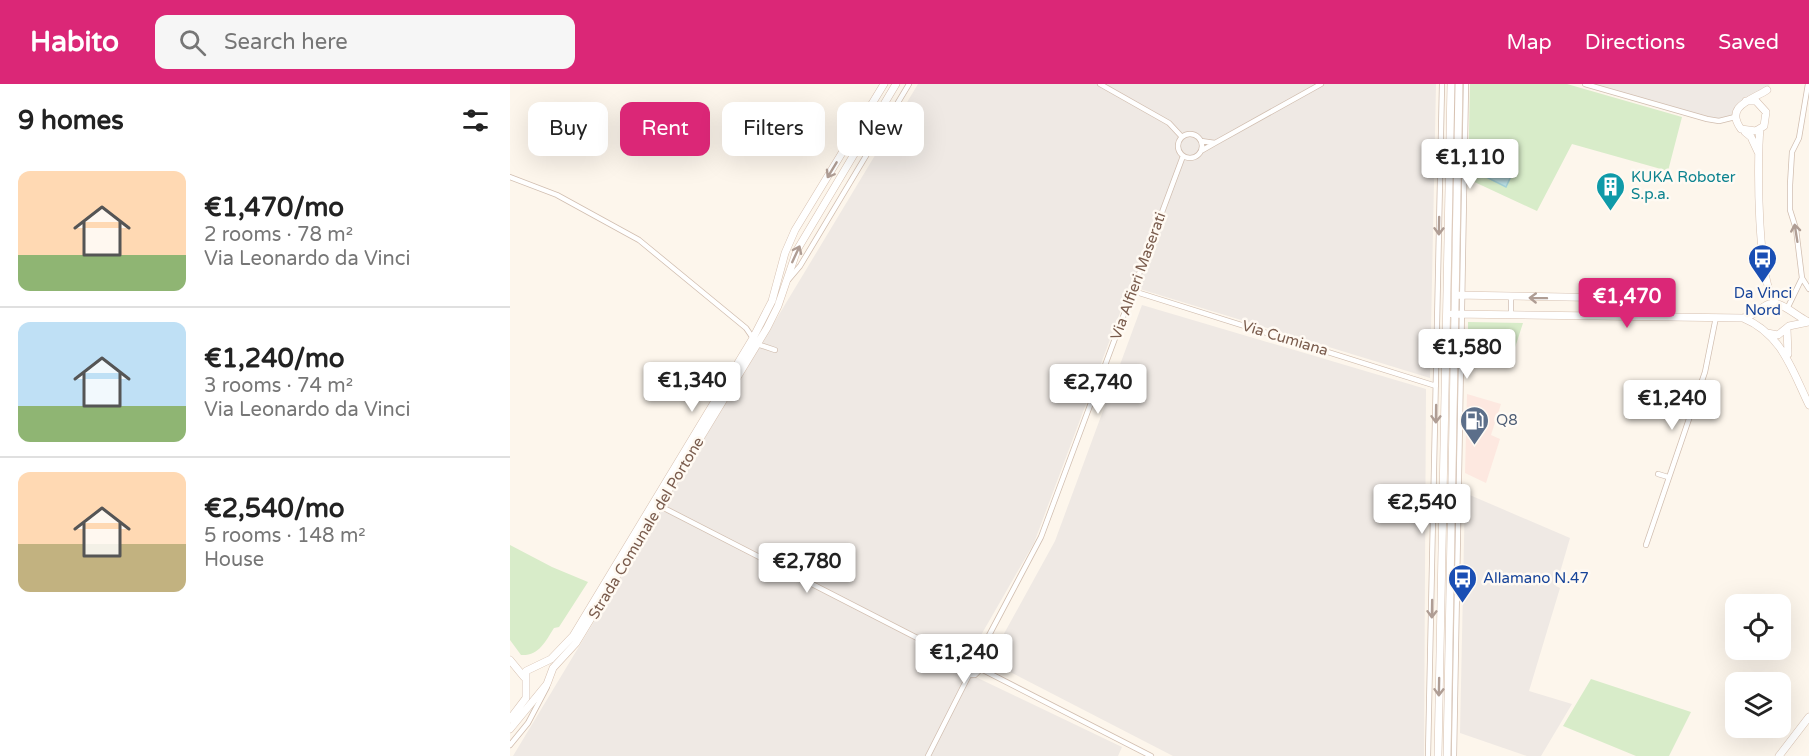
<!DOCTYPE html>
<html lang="en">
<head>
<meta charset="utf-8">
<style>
  :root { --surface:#fff; --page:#f6f6f6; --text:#222; --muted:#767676; --line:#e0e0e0; --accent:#db2777 }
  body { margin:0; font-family:"Varela Round",sans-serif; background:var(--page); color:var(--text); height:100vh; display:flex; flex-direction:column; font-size:22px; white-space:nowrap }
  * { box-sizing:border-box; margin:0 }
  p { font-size:20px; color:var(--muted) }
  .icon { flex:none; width:33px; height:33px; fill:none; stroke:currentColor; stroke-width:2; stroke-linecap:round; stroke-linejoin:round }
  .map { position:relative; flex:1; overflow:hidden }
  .side { display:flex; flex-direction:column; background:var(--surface); width:510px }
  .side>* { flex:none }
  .top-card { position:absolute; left:18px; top:18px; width:570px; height:54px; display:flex; gap:12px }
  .buttons { position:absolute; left:1215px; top:510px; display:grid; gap:12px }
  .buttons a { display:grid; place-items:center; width:66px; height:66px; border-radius:12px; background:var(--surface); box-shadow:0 6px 24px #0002; font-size:30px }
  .price { position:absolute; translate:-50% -51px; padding:0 14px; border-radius:6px; background:#fff; color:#222; font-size:20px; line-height:39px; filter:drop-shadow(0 2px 3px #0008) }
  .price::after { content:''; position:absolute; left:50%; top:36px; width:18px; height:14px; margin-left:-9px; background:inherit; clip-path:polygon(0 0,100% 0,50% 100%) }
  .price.current { background:var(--accent); color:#fff }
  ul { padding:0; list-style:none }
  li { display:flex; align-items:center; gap:18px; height:150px; padding:0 18px }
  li+li { border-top:2px solid var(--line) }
  li span { display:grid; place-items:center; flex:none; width:168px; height:120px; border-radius:12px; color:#555 }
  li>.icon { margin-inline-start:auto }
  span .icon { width:72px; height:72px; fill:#fffc; stroke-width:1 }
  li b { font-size:26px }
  h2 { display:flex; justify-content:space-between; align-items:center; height:72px; padding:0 18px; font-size:26px }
  .tag { padding:0 21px; border-radius:12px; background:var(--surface); box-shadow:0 6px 24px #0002; font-size:21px; line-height:54px }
  .tag.current { background:var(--accent); color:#fff }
  header { display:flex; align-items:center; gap:36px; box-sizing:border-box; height:84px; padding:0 30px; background:var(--accent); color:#fff }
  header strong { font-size:28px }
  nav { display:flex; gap:33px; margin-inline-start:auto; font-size:21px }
  .search { width:420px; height:54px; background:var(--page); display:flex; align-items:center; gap:15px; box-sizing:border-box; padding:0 21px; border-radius:12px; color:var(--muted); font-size:22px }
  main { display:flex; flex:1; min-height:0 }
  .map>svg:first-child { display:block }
</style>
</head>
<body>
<header>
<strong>Habito</strong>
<div class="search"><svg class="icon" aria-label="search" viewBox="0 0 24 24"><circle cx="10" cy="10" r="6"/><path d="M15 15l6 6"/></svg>Search here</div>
<nav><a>Map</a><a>Directions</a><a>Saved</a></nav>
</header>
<main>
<section class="side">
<h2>9 homes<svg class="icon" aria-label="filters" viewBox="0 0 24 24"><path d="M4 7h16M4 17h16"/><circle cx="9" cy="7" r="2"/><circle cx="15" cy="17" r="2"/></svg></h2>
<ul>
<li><span style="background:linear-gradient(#ffd9b3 70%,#8fb573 0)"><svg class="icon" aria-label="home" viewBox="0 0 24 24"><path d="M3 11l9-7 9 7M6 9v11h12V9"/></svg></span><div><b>€1,470/mo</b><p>2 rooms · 78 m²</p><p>Via Leonardo da Vinci</p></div></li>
<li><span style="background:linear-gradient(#bfe0f5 70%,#8fb573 0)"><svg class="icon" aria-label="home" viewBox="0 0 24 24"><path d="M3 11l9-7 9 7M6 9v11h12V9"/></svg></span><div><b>€1,240/mo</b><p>3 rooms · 74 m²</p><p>Via Leonardo da Vinci</p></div></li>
<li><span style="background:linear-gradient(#ffd9b3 60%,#c2b280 0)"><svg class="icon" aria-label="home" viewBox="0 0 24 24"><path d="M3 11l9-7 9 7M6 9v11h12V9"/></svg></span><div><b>€2,540/mo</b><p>5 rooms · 148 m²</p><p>House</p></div></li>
</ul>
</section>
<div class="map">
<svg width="1299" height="672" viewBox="0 0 1299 672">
  <rect width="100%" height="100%" fill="#fdf6ec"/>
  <path fill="#fde8e0" d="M957,310L991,320L981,351L990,355L976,399L955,389Z"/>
  <path fill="#efe9e4" d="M408,0H926L920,294L620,202L524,459L451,586L612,663L608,672H3Z
    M1075,0H1260L1257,6L1231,19L1225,33L1209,37Z
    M632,221L916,305L914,672H663L479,577L545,457Z
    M955,409L1060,454L1046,502L1050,504L1019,607L1062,620L1031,672H1017L950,649Z"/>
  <path fill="#d8ecc9" d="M960,0H1057L1172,33L1158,87L1062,60L1027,127L958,95Z
    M958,238L1013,239L1000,279L958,259Z
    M0,461L42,483L78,498L49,543L44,544C35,558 29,572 11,571L0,556Z
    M1081,595L1181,628L1159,672H1126L1053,642Z"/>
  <path fill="#bfe3e8" stroke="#a5d3da" stroke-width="1.5" d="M976,63L1007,79L996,103L964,87Z"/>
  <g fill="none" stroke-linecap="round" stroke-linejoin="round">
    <defs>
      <path id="street" d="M590,0L659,39L672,53
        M1075,0L1197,35L1209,37L1225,33
        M668 62a12 12 0 1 1 24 0a12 12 0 1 1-24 0Z
        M705,59L811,0
        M691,67L705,59L691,57
        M0,93L47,111L129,156L236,244L247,260L265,266
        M1292,194L1299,205
        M279,195L290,182L399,0
        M623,207L926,302
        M1001,212V230
        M1277,225L1292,194L1286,145L1280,126V101L1282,68L1289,54L1298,0
        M1148,390L1158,393
        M148,421L454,578
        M1136,461L1195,288L1206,233
        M467,574L531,453L673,72
        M454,578L453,584L459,591H465L471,585
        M454,578L461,573L467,574L471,580V585
        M471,585L641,672
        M0,661L18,639L37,603
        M418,672L459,591
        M918,672L932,0
        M944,672L956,0"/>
      <path id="secondary" d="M1236,17H1246L1256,28L1254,42L1246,47L1231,45C1214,22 1242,16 1257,6
        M1250,45C1247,75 1247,200 1266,219
        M1235,48L1241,53L1248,68
        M946,211L1112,214L1120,220L1121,232
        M942,230L1233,234C1245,232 1249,224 1259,220C1271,216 1287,233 1299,238
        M1233,234C1272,250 1282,286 1299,321
        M1277,245L1278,270
        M1257,249L1268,251L1279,242L1299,238
        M0,576L14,593
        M0,635L16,614V587L41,575L63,552L243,254L262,217L275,169L285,146L374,0
        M0,645L37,600L43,584L66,559L257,244L268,222L287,166L386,0
        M928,672L941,0
        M937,672L949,0
        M1269,672L1299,633"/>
    </defs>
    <use href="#street" stroke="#d1beb0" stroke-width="6"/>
    <use href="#secondary" stroke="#d6c0b0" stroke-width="8"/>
    <use href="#street" stroke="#fff" stroke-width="4.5"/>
    <use href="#secondary" stroke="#fff" stroke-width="7"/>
  </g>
  <defs><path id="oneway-shaft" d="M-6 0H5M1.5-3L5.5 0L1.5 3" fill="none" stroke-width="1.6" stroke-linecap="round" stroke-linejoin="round" transform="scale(1.5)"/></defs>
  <g stroke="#af9d94">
    <use href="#oneway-shaft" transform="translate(322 86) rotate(121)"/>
    <use href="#oneway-shaft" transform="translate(929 142) rotate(91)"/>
    <use href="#oneway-shaft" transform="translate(1286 149) rotate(-99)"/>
    <use href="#oneway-shaft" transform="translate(286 170) rotate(-65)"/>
    <use href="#oneway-shaft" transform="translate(1028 214) rotate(-179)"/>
    <use href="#oneway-shaft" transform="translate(926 330) rotate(91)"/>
    <use href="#oneway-shaft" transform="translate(922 525) rotate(91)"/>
    <use href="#oneway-shaft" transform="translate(929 603) rotate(91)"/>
  </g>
  <defs>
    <symbol id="building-pin" viewBox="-11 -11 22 30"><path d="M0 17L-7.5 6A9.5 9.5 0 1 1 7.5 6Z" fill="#0f9aa8" stroke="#fffaf3"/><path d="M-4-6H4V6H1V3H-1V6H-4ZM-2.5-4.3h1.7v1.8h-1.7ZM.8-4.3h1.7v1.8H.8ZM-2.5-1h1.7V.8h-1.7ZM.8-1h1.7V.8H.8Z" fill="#fff"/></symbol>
    <symbol id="bus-pin" viewBox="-11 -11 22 30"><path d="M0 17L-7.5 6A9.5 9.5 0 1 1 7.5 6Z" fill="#1a4fb4" stroke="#fffaf3"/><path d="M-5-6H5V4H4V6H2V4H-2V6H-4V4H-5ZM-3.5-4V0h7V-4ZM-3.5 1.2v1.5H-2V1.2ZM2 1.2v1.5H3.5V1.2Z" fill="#fff"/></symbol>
    <symbol id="fuel-pin" viewBox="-11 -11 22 30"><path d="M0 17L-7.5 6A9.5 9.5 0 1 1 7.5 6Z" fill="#5c6f8a" stroke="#fffaf3"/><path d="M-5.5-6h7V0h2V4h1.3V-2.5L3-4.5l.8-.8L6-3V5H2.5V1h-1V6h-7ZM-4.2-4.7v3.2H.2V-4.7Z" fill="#fff"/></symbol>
  </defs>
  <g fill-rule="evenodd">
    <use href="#building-pin" x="1084" y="86" width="33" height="45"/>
    <use href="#bus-pin" x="1236" y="158" width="33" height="45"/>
    <use href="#fuel-pin" x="948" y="320" width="33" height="45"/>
    <use href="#bus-pin" x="936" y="478" width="33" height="45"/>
  </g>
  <g text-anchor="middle" stroke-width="5" stroke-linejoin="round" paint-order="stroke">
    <g font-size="15" fill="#0d838f" stroke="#fffaf3" text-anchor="start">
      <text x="1121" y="98">KUKA Roboter<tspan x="1121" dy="17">S.p.a.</tspan></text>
    </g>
    <g font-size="15" fill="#7a5c4d" stroke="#fffaf3">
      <text transform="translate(628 192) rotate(-70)" y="5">Via Alfieri Maserati</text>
      <text transform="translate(775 254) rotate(17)" y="5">Via Cumiana</text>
      <text transform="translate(136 444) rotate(-59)" y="5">Strada Comunale del Portone</text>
    </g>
    <g font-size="15" fill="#164399" stroke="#fffaf3">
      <text x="1253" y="214">Da Vinci<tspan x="1253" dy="17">Nord</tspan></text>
      <text x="973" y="499" text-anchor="start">Allamano N.47</text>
    </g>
    <g font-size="15" fill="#4e5e75" stroke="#fffaf3" text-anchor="start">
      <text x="986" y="341">Q8</text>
    </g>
  </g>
</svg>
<div class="buttons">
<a><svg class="icon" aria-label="locate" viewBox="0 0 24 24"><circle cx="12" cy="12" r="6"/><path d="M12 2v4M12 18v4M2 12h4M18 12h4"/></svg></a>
<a><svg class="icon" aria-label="layers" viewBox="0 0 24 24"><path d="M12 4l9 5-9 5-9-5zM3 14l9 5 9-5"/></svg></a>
</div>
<b class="price" style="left:960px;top:106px">€1,110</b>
<b class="price current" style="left:1117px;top:245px">€1,470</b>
<b class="price" style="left:957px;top:296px">€1,580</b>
<b class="price" style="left:182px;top:329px">€1,340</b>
<b class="price" style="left:588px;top:331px">€2,740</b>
<b class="price" style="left:1162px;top:347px">€1,240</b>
<b class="price" style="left:912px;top:451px">€2,540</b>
<b class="price" style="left:297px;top:510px">€2,780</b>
<b class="price" style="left:454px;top:601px">€1,240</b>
<div class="top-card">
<a class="tag">Buy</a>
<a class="tag current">Rent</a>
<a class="tag">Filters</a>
<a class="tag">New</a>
</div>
</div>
</main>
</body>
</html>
